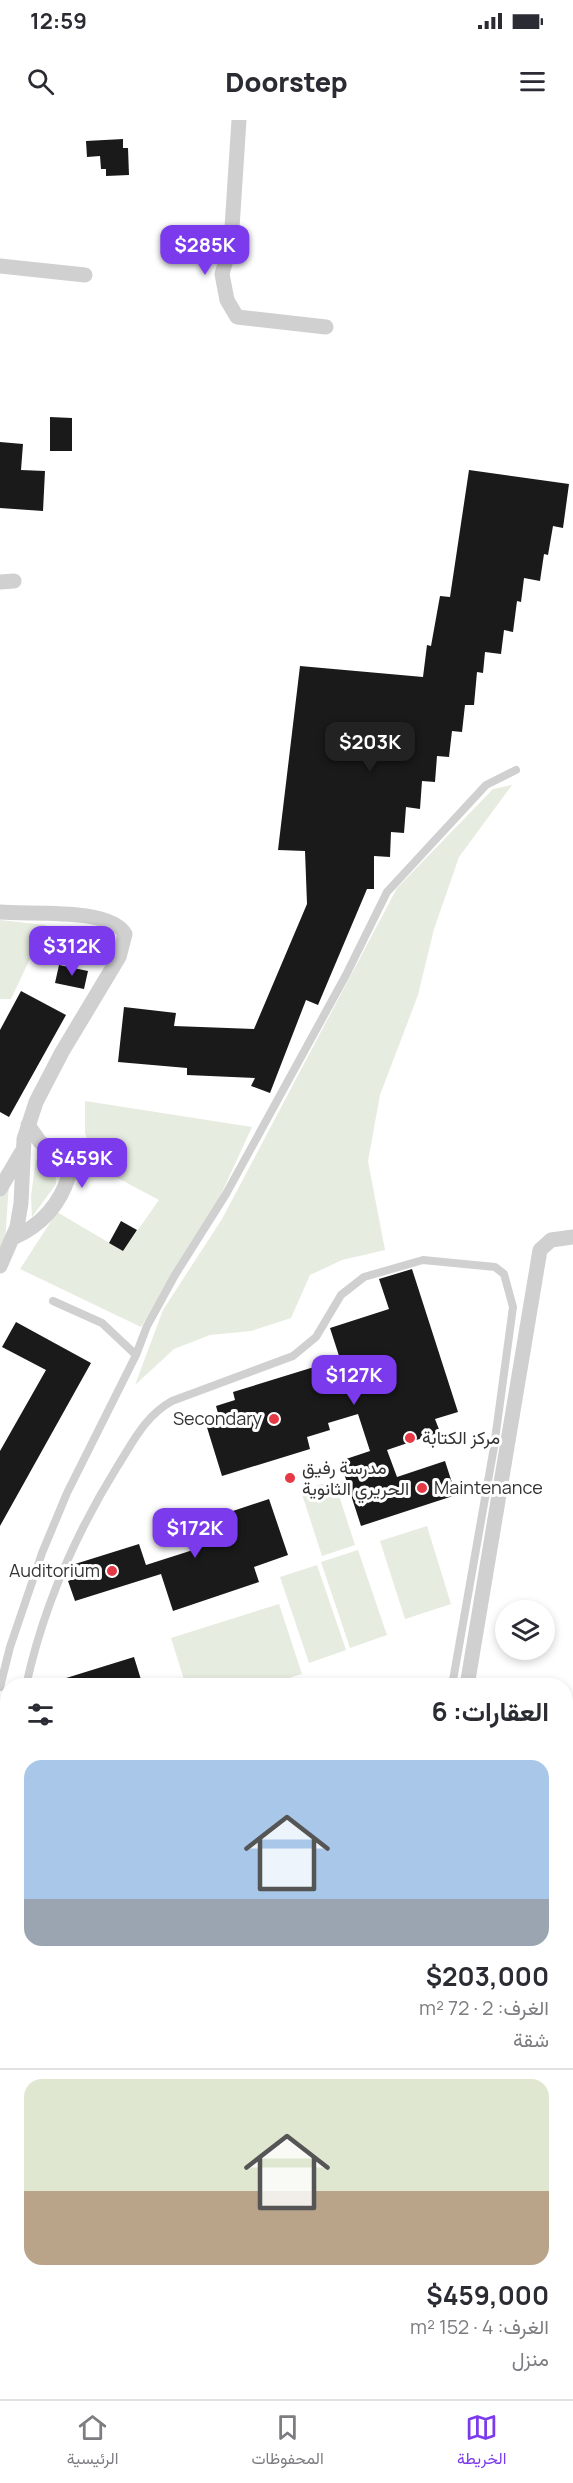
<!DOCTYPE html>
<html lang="ar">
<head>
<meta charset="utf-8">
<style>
  :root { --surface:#fff; --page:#f2f2f3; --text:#2b2b33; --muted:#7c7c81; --line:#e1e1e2; --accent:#7c3aed }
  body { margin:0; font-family:Manrope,Vazirmatn,sans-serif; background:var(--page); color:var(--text); direction:rtl; height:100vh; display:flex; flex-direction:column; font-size:22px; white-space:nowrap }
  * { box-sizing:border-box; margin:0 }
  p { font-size:20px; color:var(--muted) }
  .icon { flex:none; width:33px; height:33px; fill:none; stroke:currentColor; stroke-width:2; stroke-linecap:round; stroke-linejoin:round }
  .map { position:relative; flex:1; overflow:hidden; direction:ltr }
  .side { position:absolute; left:0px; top:1558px; width:573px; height:722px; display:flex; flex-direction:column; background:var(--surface); border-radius:24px 24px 0 0; box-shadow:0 3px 9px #0003; direction:rtl }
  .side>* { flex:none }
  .fabs { position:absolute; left:495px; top:1480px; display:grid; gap:12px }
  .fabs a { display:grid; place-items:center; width:60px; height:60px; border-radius:50%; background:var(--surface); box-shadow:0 3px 9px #0003; font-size:30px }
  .price { position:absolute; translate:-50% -51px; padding:0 14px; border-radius:12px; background:var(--accent); color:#fff; font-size:20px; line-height:39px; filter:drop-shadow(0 2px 3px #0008) }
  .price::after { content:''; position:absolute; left:50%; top:36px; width:18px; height:14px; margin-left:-9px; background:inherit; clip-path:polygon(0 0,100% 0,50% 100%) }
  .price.current { background:#222; color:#fff }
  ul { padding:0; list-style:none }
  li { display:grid; align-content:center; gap:12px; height:318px; padding:0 24px }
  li+li { border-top:2px solid var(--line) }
  li span { display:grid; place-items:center; height:186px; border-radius:18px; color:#555 }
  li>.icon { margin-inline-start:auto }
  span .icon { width:108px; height:108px; fill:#fffc; stroke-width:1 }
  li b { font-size:26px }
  h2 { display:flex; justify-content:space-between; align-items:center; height:72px; padding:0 24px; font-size:26px }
  .status { display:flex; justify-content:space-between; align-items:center; height:42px; padding:0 30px; background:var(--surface); direction:ltr }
  .status svg { height:16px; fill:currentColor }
  header { display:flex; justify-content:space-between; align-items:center; height:78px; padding:0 24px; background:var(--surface); font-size:27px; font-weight:800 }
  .menu { display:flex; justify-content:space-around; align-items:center; height:84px; border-top:2px solid var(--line); background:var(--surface); font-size:16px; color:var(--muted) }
  .menu a { display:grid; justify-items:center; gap:3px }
  .menu .current { color:var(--accent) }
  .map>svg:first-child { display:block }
</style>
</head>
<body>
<div class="status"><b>12:59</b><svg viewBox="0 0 49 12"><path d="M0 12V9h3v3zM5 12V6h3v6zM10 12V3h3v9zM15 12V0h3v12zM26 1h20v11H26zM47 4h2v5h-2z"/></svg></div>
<header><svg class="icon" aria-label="menu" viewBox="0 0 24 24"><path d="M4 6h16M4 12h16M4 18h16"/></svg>Doorstep<svg class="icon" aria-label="search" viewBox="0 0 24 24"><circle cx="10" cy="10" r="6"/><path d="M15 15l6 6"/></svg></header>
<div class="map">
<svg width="573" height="2279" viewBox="0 0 573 2279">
  <rect width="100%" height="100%" fill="#fff"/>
  <path fill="#e6ecdf" d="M512,665L459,737L434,809L418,875L380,975L368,1041L385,1130L342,1140L310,1155L291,1198L251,1211L210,1215L174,1229L135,1265L163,1190L222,1099L397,768L493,669Z
    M0,800L46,805L11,879H0Z
    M85,981L252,1007L217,1083L141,1207L20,1149L57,1092L123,1131L159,1080L97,1047L85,1013Z
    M36,1039L45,1042L55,1050L56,1064L32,1097L31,1076Z
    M9,1063L5,1123L0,1127V1077Z
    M334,1360L355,1425L322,1436L301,1371Z
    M427,1406L451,1484L405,1499L380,1421Z
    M358,1430L387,1515L350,1528L321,1442Z
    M317,1445L346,1530L309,1543L280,1457Z
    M279,1484L302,1554L263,1566H186L171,1518Z"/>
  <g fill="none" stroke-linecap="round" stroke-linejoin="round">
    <path stroke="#cfe2ee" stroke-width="5" d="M566,1919L573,1923"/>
  </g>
  <path fill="#1a1a1a" d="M123,19V28H128L129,55L106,56V49H101L100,36L87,37L86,21Z
    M50,297L72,298V331H50Z
    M0,322L23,324L21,350L45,351L43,391L0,388Z
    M469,350L569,364L563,408L553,406L548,435L544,434L540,461L524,458L521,482L517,481L513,512L504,510L501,534L485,532L483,553L477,552L474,585H465L462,612L452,611L449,637L437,636L435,662L422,661L420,689L406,687L404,713L391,712L390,737L374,736V769H367L318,885L306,880L270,973L251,966L255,958L187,955V948L118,942L124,887L176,893L174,906L254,909L307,784L305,731L278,730L300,546L423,557L427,525L431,526L440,476L450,477Z
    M59,845L88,851L84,869L55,863Z
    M21,871L66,895L9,997L0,992V910Z
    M121,1101L137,1110L123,1131L109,1123Z
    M412,1149L458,1292L435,1299L440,1312L387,1330L397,1357L445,1341L456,1375L361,1406L340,1341L370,1331L358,1294L328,1303L330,1310L307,1317L310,1329L222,1356L205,1301L219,1297L216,1286L235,1280L233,1272L340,1239L330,1208L389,1189L379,1159Z
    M16,1202L91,1243L0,1406V1331L46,1250L2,1227Z
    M269,1379L288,1435L254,1447L259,1462L173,1491L161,1454L75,1481L68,1461L79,1457L75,1444L139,1424L146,1445L193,1430L185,1407Z
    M134,1537L143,1566H51L50,1563Z"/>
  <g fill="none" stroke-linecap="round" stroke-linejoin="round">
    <path stroke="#cdcdcd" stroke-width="3" stroke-dasharray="3 3" stroke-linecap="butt" d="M0,1907L8,1908"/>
    <path stroke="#d0d0d0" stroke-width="8" d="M53,1181L102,1203L136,1235
      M26,1566C43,1487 75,1415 117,1347C133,1322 145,1296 172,1281L293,1236L316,1217L341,1175L364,1157L423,1140L495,1147L504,1154L513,1187L494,1327L452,1566
      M0,1567L10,1527L42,1433L67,1373L136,1235L147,1206L175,1155L226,1074L346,855L387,772L486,665L516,650
      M2,1797L0,1752L8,1666"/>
    <path stroke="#d0d0d0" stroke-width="15" d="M239,0L231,123L222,154L227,180L237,197L326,207
      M0,146L85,155
      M0,462L14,461
      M0,792C30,795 109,787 125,814L119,837L62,932L36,982L24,1019L21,1083L17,1107L0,1146
      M0,1069L21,1033
      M13,1118C42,1105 60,1085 69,1055L62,1036L40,1022L28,1005
      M467,1566L540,1130L551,1120L573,1117
      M566,1665L573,1659
      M0,1797H8
      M0,2050L8,2088
      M46,2272L47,2279"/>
  </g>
  <g fill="#e63946" stroke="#fff" stroke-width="2">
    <circle cx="274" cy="1299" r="6"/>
    <circle cx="410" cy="1318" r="6"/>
    <circle cx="290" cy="1358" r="6"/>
    <circle cx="422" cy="1368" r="6"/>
    <circle cx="112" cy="1451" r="6"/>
  </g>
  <g text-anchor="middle" stroke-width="6" stroke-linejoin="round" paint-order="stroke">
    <g font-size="18" fill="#333" stroke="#fff" text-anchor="start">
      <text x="262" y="1305" text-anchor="end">Secondary</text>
      <text x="422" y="1324">مركز الكتابة</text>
      <text x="302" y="1354">مدرسة رفيق<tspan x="302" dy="21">الحريري الثانوية</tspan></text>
      <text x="434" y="1374">Maintenance</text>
      <text x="100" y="1457" text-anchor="end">Auditorium</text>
    </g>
  </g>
</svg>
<div class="fabs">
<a><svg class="icon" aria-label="layers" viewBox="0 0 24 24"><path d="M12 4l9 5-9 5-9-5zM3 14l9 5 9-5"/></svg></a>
</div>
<b class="price" style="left:205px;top:156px">$285K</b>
<b class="price current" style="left:370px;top:653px">$203K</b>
<b class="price" style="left:72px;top:857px">$312K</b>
<b class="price" style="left:82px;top:1069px">$459K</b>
<b class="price" style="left:354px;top:1286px">$127K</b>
<b class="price" style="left:195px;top:1439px">$172K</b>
<section class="side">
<h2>العقارات: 6<svg class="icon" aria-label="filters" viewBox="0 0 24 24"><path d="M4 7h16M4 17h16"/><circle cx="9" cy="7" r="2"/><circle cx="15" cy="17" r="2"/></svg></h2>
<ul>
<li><span style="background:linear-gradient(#a9c7e8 75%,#9aa5b1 0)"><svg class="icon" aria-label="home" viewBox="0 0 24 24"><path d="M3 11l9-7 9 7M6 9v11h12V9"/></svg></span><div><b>$203,000</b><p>الغرف: 2 · 72 m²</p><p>شقة</p></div></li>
<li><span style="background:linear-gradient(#dfe7d0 60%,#b9a48a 0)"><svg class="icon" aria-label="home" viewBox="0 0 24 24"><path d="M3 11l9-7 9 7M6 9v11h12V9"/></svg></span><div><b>$459,000</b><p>الغرف: 4 · 152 m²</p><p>منزل</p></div></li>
</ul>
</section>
</div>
<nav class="menu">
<a class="current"><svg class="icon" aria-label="map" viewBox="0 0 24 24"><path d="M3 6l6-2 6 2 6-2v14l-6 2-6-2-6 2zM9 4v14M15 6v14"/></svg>الخريطة</a>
<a><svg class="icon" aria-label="saved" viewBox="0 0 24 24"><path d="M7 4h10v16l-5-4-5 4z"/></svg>المحفوظات</a>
<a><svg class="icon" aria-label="home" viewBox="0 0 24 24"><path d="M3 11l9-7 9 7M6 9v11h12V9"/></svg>الرئيسية</a>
</nav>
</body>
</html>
